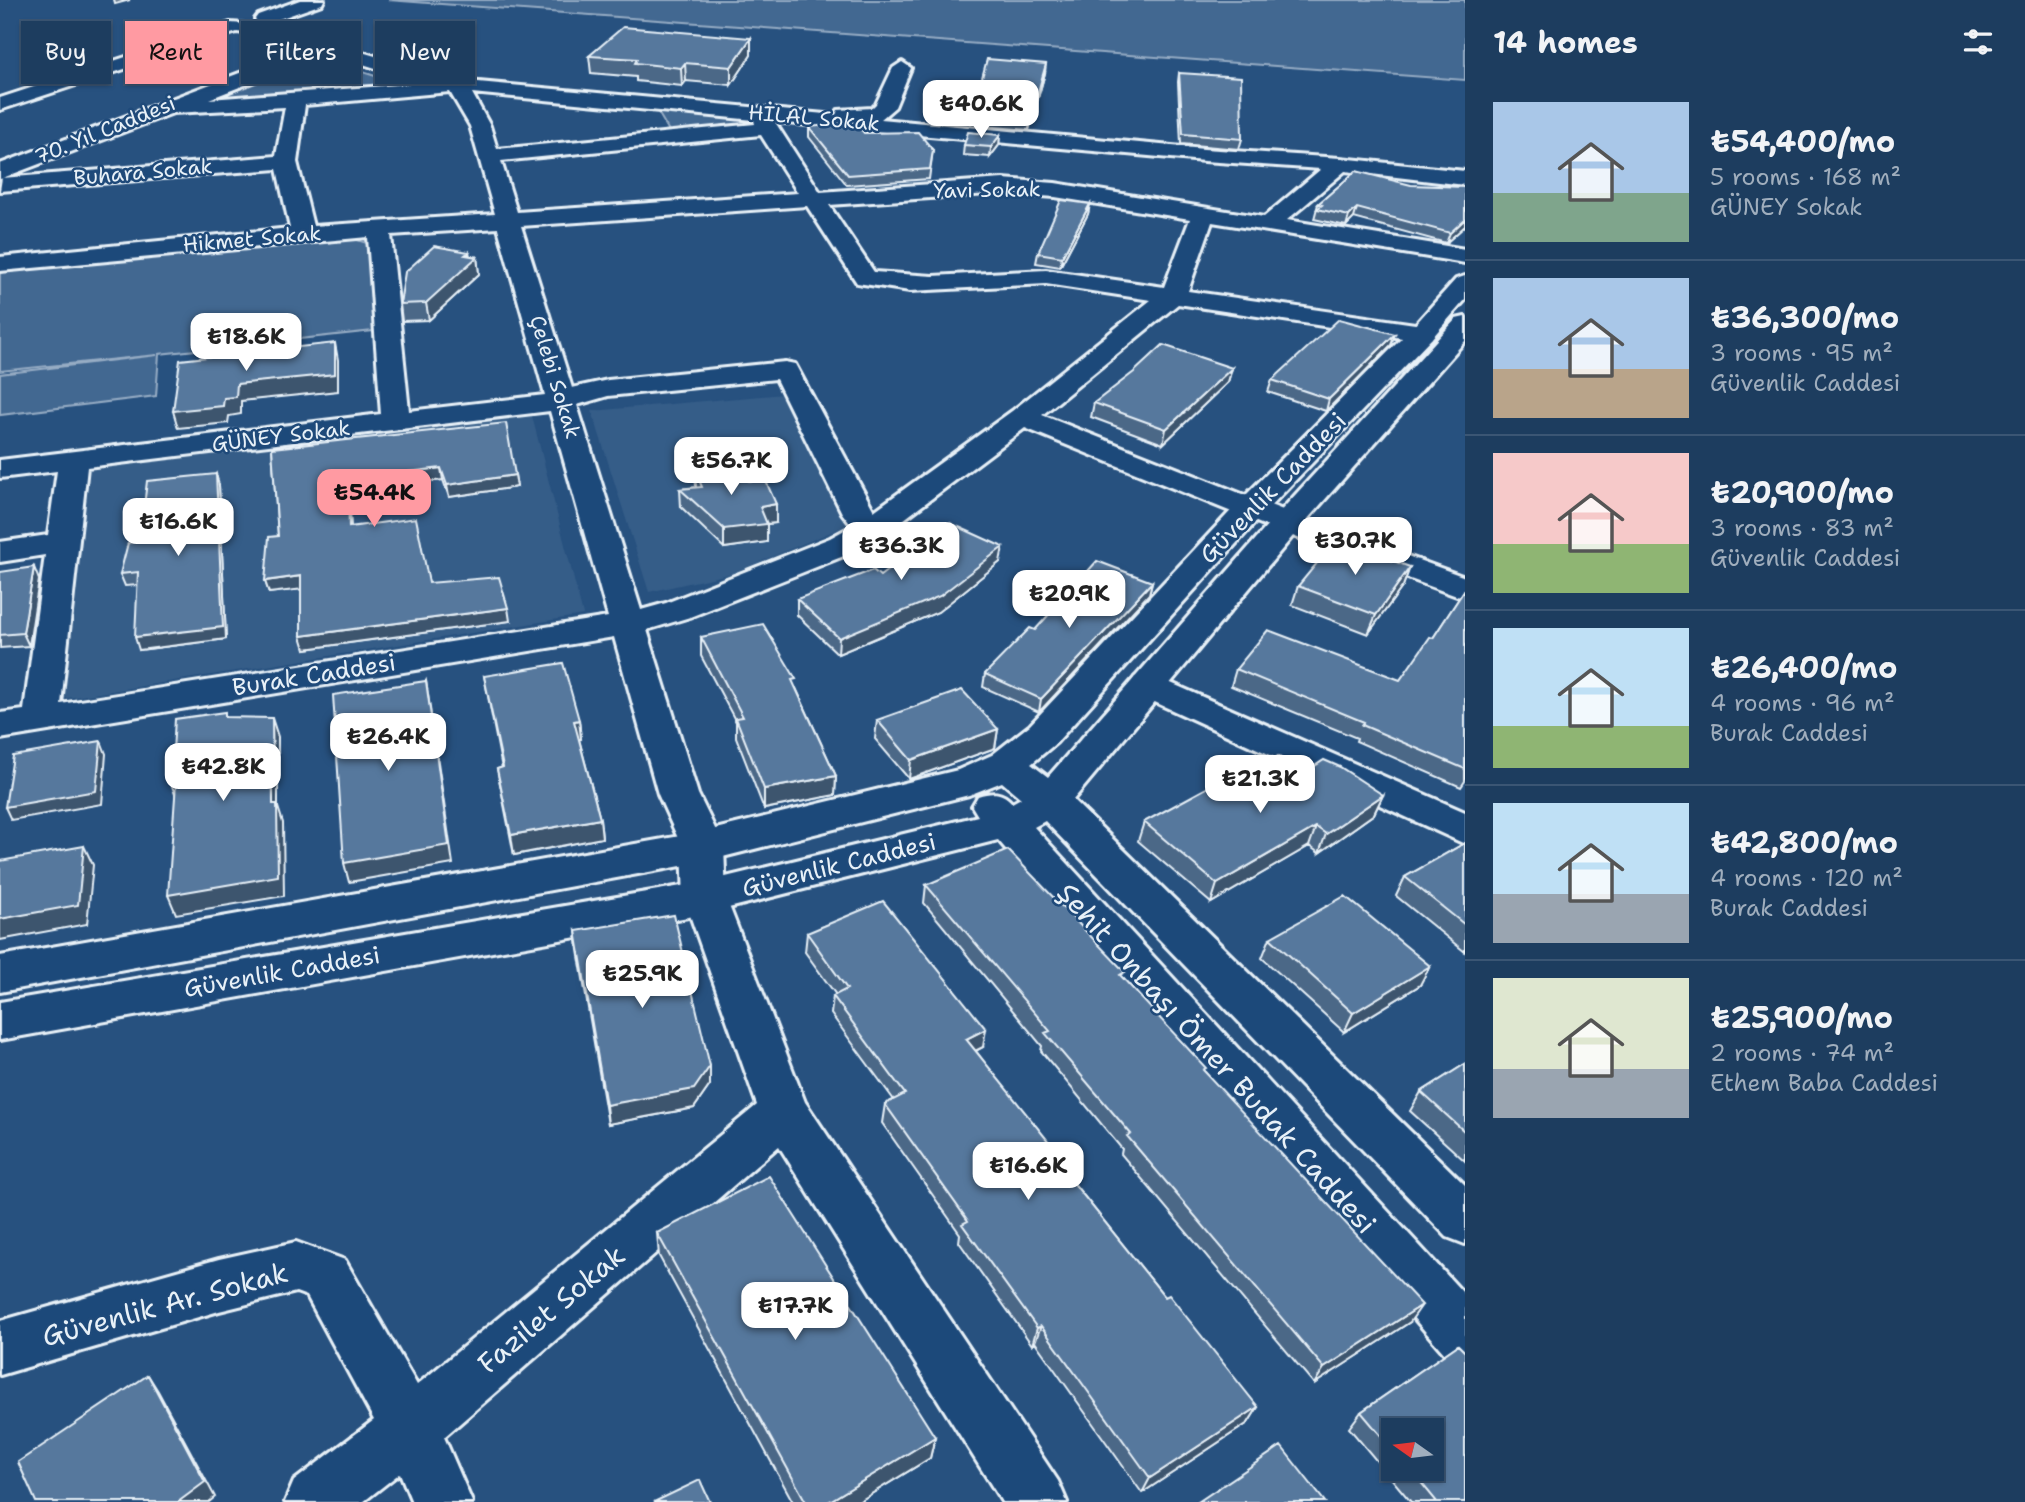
<!DOCTYPE html>
<html lang="en">
<head>
<meta charset="utf-8">
<style>
  :root { --surface:#1d3d5f; --page:#2a4868; --text:#f1f3f6; --muted:#a0aebd; --line:#3b5674; --accent:#ff9aa2 }
  body { margin:0; font-family:"Shantell Sans",sans-serif; background:var(--page); color:var(--text); height:100vh; display:flex; flex-direction:column; font-size:26px; white-space:nowrap }
  * { box-sizing:border-box; margin:0 }
  p { font-size:23px; color:var(--muted) }
  .icon { flex:none; width:38px; height:38px; fill:none; stroke:currentColor; stroke-width:2; stroke-linecap:round; stroke-linejoin:round }
  .map { position:relative; flex:1; overflow:hidden }
  .side { display:flex; flex-direction:column; background:var(--surface); width:560px }
  .side>* { flex:none }
  .banner { position:absolute; left:21px; top:21px; width:665px; height:63px; display:flex; gap:14px }
  .needle { width:46px; rotate:284deg }
  .tools { position:absolute; left:1381px; top:1418px; display:grid; gap:14px }
  .tools a { display:grid; place-items:center; width:63px; height:63px; border-radius:0px; background:var(--surface); box-shadow:0 2px 5px #0004,0 0 0 2px var(--line); font-size:35px }
  .price { position:absolute; translate:-50% -60px; padding:0 16px; border-radius:14px; background:#fff; color:#222; font-size:23px; line-height:46px; filter:drop-shadow(0 2px 4px #0008) }
  .price::after { content:''; position:absolute; left:50%; top:42px; width:21px; height:16px; margin-left:-10px; background:inherit; clip-path:polygon(0 0,100% 0,50% 100%) }
  .price.active { background:var(--accent); color:#111 }
  ul { padding:0; list-style:none }
  li { display:flex; align-items:center; gap:21px; height:175px; padding:0 28px }
  li+li { border-top:2px solid var(--line) }
  li span { display:grid; place-items:center; flex:none; width:196px; height:140px; border-radius:0px; color:#555 }
  li>.icon { margin-inline-start:auto }
  span .icon { width:84px; height:84px; fill:#fffc; stroke-width:1 }
  li b { font-size:30px }
  h2 { display:flex; justify-content:space-between; align-items:center; height:84px; padding:0 28px; font-size:30px }
  .tag { padding:0 24px; border-radius:0px; background:var(--surface); box-shadow:0 2px 5px #0004,0 0 0 2px var(--line); font-size:24px; line-height:63px }
  .tag.active { background:var(--accent); color:#111 }
  main { display:flex; flex:1; min-height:0 }
  .map>svg:first-child { display:block }
</style>
</head>
<body>
<main>
<div class="map">
<svg width="1465" height="1502" viewBox="0 0 1465 1502">
  <rect width="100%" height="100%" fill="#27517f"/>
  <filter id="ink" filterUnits="userSpaceOnUse"><feTurbulence type="fractalNoise" baseFrequency=".0143" numOctaves="2"/><feDisplacementMap in="SourceGraphic" scale="14" xChannelSelector="R" yChannelSelector="G"/><feConvolveMatrix kernelMatrix="1 2 1 2 8 2 1 2 1" color-interpolation-filters="sRGB"/></filter>
  <g filter="url(#ink)">
    <path fill="#355d88" d="M784,394L848,525L733,573L649,592L592,411Z
      M532,416L583,615L56,700L84,470Z"/>
    <path fill="#436891" stroke="#96acc4" stroke-width="2" d="M388,0H1465V80Z
      M316,57L425,92L176,111Z
      M656,109L755,119L748,129L672,136Z
      M354,239L370,244L373,331L159,354L156,396L0,415V374L157,355L0,371V272Z"/>
    <g fill="none" stroke-linecap="round" stroke-linejoin="round">
      <defs>
        <path id="minor" d="M280,28L457,80L836,115L838,110L872,108L876,104L893,68L902,62L911,68L895,107L881,119L1204,149L1340,158L1465,171V185L1345,171L1287,220L1465,249V263L1212,222L1188,291L1422,325L1431,327L1435,333L1431,339L1422,341L1178,304L1042,415L1298,516L1465,577V599L1276,530L1025,428L883,535L854,552L690,617L647,630L698,794L724,847L726,898L805,1102L1058,1481L1067,1502H1002L779,1146L444,1437L472,1502H412L400,1473L363,1502H285L294,1481L374,1420L307,1296L296,1292L219,1311L0,1375V1321L219,1259L296,1242L345,1260L417,1385L757,1105L684,898L682,847L658,794L614,637L0,739V713L24,710L45,555L0,562V542L48,535L57,471L0,478V460L381,414L368,237L0,271V257L290,228L277,169L0,191L2,178L276,156L285,107L173,113L0,179V164L308,47L274,37L271,33L274,29ZM327,53L424,83L209,99ZM450,92L470,126L495,214L313,226L297,162L305,105ZM472,93L754,120L755,124L497,149L490,126ZM775,122L1204,161L1321,169L1264,217L1055,183L1003,179L820,192ZM761,135L798,193L517,212L501,161ZM1003,193L1055,197L1190,219L1164,287L1046,270L933,276L874,272L829,205ZM807,206L857,283L910,291L1046,284L1151,300L1012,411L874,511L795,364L785,362L608,380L572,388L521,226ZM498,228L545,395L409,411L391,235ZM776,379L842,513L852,526L830,538L666,603L641,610L577,405L608,396ZM550,411L608,617L61,704L87,467Z
          M1148,673L1465,812V844L1135,693L1130,685L1135,677Z"/>
        <path id="major" d="M1465,276V300L1431,339L1263,514L1056,743L1031,764L1048,777L1276,516L1456,319L1465,317V341L1298,530L1073,800L1465,1185V1244L1447,1237L1045,821L1034,827L1465,1295V1362L1445,1354L998,840L705,914L0,1040V1002L705,882L978,816L972,806L978,796C992,792 1002,791 1012,803L1021,798L1002,782L969,795L703,862L0,992V956L703,832L958,770L992,755L1030,725L1241,500L1413,327L1456,279Z"/>
        <path id="highway" d="M300,0H324L322,4L276,20L289,33L286,37L280,38L237,32L0,110V98L230,23L260,25L255,19L258,15Z"/>
      </defs>
      <use href="#minor" stroke="#e8f1f8" stroke-width="6"/>
      <use href="#major" stroke="#e8f1f8" stroke-width="6"/>
      <use href="#highway" stroke="#e8f1f8" stroke-width="6"/>
      <use href="#minor" fill="#1f4a7a" fill-rule="evenodd"/>
      <use href="#major" fill="#1f4a7a" fill-rule="evenodd"/>
      <use href="#highway" fill="#1f4a7a" fill-rule="evenodd"/>
    </g>
    <path fill="#4b6787" stroke="#e8f1f8" stroke-width="2" fill-rule="evenodd" d="M751,38V55L731,85L686,81L682,86L636,81V77L591,73L589,56Z
      M1045,73L1029,130L971,125L972,115Z
      M1179,73L1242,139L1239,149L1181,144L1178,82Z
      M809,127L864,133L933,150L929,179L847,185L809,137Z
      M1000,135L999,145L990,157L963,155L964,145Z
      M1356,171L1465,226L1446,243L1354,218L1346,226L1314,219L1318,204Z
      M1090,204L1088,214L1060,267L1036,263L1038,253Z
      M469,252L470,256L477,257L479,274L429,320L402,321L400,304Z
      M1395,334L1391,345L1326,411L1268,392L1272,380Z
      M1232,368L1228,382L1163,444L1091,417L1094,403Z
      M272,448L515,475L517,487L449,497L443,480L349,491L351,527L429,583L510,621L305,649L301,589L269,593L265,581L278,536Z
      M695,470L749,481L776,523L767,524V542L724,548L681,507L680,489L696,487Z
      M216,474L219,486L226,639L139,650L138,585L125,586L120,574L140,541Z
      M1000,562L938,612L838,654L797,615V599L880,576Z
      M1410,567L1403,586L1368,634L1292,605L1298,586Z
      M0,572L39,580L29,646L0,648Z
      M1152,582L1149,594L1039,712L983,687L985,674L1035,630Z
      M1465,589V781L1461,787L1356,741L1357,738L1231,686L1236,669L1400,680L1433,638Z
      M701,637L796,688L836,776L835,795L764,809L736,737V722L701,656Z
      M484,676L579,720L581,739H579L600,819L602,838L514,855L497,769L502,768Z
      M877,720L998,729L995,748L909,779L875,739Z
      M1304,773L1383,795L1374,814L1319,853L1309,846L1211,903L1138,841L1144,822L1223,791Z
      M1465,843V952L1396,896L1405,877Z
      M926,885L1123,978L1205,1072L1410,1322L1314,1384L1121,1154L1122,1149L1041,1051L1042,1046L924,903Z
      M576,931L710,1085L694,1108L608,1124L578,950Z
      M807,933L983,1047L976,1051L1047,1150L1165,1297L1258,1407L1248,1423L1142,1493L1035,1342L1032,1345L959,1242L960,1234L882,1123L885,1104L894,1100L831,1014L833,996L836,995L805,952Z
      M1270,938L1420,985L1344,1032L1262,958Z
      M1465,1064V1161L1410,1111L1421,1092Z
      M657,1233L935,1437L930,1458L858,1502H793L659,1256Z
      M1458,1345L1465,1352V1502H1411L1349,1428L1361,1412ZM1393,1430H1432V1468H1393Z"/>
    <path fill="#3d546e" stroke="#e8f1f8" stroke-width="2" d="M114,0H130L115,4Z
      M751,38V55L731,85V67Z
      M685,63L686,81L682,86L681,68Z
      M1046,64L1045,73L1029,130L1030,120Z
      M1000,135L999,145L990,157L991,147Z
      M1090,204L1088,214L1060,267L1062,257Z
      M1357,208L1354,218L1346,226L1349,216Z
      M1465,219V226L1446,243L1450,233Z
      M469,252L470,263L477,257L479,274L429,320L426,303Z
      M1395,334L1391,345L1326,411L1329,399Z
      M335,343L338,360V391L241,401V414L229,416L228,423L178,428L173,411L224,398L237,384Z
      M1232,368L1228,382L1163,444L1166,429Z
      M441,468L443,480L349,491L351,539L349,527L347,479Z
      M216,474L219,486L226,639L139,650L135,637Z
      M515,475L517,487L449,497L447,485Z
      M776,504V523L767,524V542L724,548V529L760,507Z
      M1003,547L1000,562L938,612L838,654L839,638Z
      M34,567L39,580L29,646L23,633Z
      M1410,567L1403,586L1368,634L1376,615Z
      M301,576L304,589L269,593L265,581Z
      M1152,582L1149,594L1039,712L1041,699Z
      M508,608L510,621L305,649L301,636Z
      M426,681L453,864L349,882L344,863Z
      M272,718L278,737V807L283,823L284,896L176,914L168,895L273,804Z
      M579,720L581,739L575,740L574,721Z
      M998,729L995,748L909,779L911,760Z
      M101,741L106,754L102,804L11,820L5,807Z
      M836,776L835,795L764,809V789Z
      M171,783H176L178,803Z
      M1383,795L1374,814L1319,853L1326,834Z
      M600,819L602,838L514,855L511,835Z
      M1316,827L1309,846L1211,903L1217,884Z
      M84,846L93,865L87,924L0,940V919Z
      M1430,966L1420,985L1344,1032L1353,1013Z
      M986,1029L983,1047L963,1057L966,1039Z
      M710,1066V1085L694,1108L608,1124L606,1105Z
      M1422,1305L1410,1322L1314,1384L1324,1368Z
      M1041,1326L1035,1342L1032,1345L1037,1328Z
      M148,1375L158,1391L215,1497L209,1502H178Z
      M1258,1407L1248,1423L1142,1493L1150,1478Z
      M935,1437L930,1458L858,1502H828Z"/>
    <path fill="#57789d" stroke="#e8f1f8" stroke-width="2" d="M623,27L751,38L731,67L685,63L681,68L635,63L637,59L589,56Z
      M987,59L1046,64L1030,120L972,115Z
      M1179,73L1241,77L1242,139L1183,134Z
      M855,122L864,133L918,132L933,150L930,169L848,175L809,127Z
      M968,132L1000,135L991,147L964,145Z
      M1356,171L1411,185L1465,187V219L1450,233L1357,208L1349,216L1317,209L1322,205L1318,204Z
      M1061,200L1090,204L1062,257L1038,253Z
      M434,246L469,252L465,255L477,257L426,303L400,304L405,272Z
      M1339,319L1395,334L1329,399L1272,380Z
      M335,343V374L237,384L236,397L224,398L223,406L173,411L180,360Z
      M1163,345L1232,368L1166,429L1094,403L1134,372Z
      M506,423L515,475L447,485L441,468L347,479L349,527L416,518L429,583L499,577L508,608L301,636V576L265,581L269,537L278,536L272,448Z
      M742,464L749,481L765,479L776,504L760,507L767,524L724,529L680,489L702,487L695,470Z
      M216,474L223,627L135,637L138,572L120,574L128,543L140,541L147,481Z
      M950,523L1003,547L940,596L839,638L797,599L873,570L880,576Z
      M1336,540L1410,567L1376,615L1298,586Z
      M1097,561L1152,582L1041,699L985,674L1030,628L1035,630Z
      M34,567L23,633L0,635V572Z
      M1465,589V769L1362,725L1364,722L1236,669L1268,630L1400,680L1430,637L1433,638Z
      M763,624L796,679L792,680L836,776L764,789L736,718L743,717L701,637Z
      M563,663L579,720L574,721L600,819L511,835L497,769L503,767L484,676Z
      M426,681L449,845L344,863L333,695Z
      M962,690L998,729L911,760L877,720Z
      M225,712V717L272,718L273,804H277L278,876L168,895L176,783H171L175,719Z
      M101,741L96,791L5,807L13,756Z
      M1278,756L1304,773L1324,760L1340,767L1383,795L1326,834L1316,827L1217,884L1144,822L1214,784L1223,791Z
      M1465,843V925L1405,877Z
      M84,846L78,905L0,919V861Z
      M1008,850L1125,972L1120,975L1206,1068L1203,1070L1422,1305L1324,1368L1127,1136L1131,1134L1045,1033L1050,1031L926,885Z
      M1345,896L1430,966L1353,1013L1270,938Z
      M883,901L986,1029L966,1039L1049,1142L1043,1145L1165,1297L1169,1295L1258,1407L1150,1478L1041,1326L1037,1328L962,1224L968,1221L885,1104L905,1094L833,996L847,989L807,933Z
      M674,915L710,1066L694,1089L606,1105L576,931Z
      M1465,1064V1132L1421,1092Z
      M769,1176L935,1437L828,1502H806L657,1233Z
      M1458,1345L1465,1352V1502H1437L1409,1468H1432V1430H1393V1450L1361,1412Z
      M148,1375L205,1482L178,1502H36L18,1462Z
      M1281,1446L1325,1502H1198Z
      M700,1480L710,1502H654Z"/>
  </g>
  <g text-anchor="middle" stroke-width="5" stroke-linejoin="round" paint-order="stroke">
    <g font-size="21" fill="#e8f1f8" stroke="#1f4a7a">
      <text transform="translate(814 118) rotate(5)" y="7">HİLAL Sokak</text>
      <text transform="translate(105 130) rotate(-22)" y="7">70. Yıl Caddesi</text>
      <text transform="translate(143 172) rotate(-5)" y="7">Buhara Sokak</text>
      <text transform="translate(987 190) rotate(-1)" y="7">Yavi Sokak</text>
      <text transform="translate(252 239) rotate(-5)" y="7">Hikmet Sokak</text>
      <text transform="translate(555 377) rotate(73)" y="7">Çelebi Sokak</text>
      <text transform="translate(281 436) rotate(-7)" y="7">GÜNEY Sokak</text>
    </g>
    <g font-size="24" fill="#e8f1f8" stroke="#1f4a7a">
      <text transform="translate(1273 488) rotate(-46)" y="8">Güvenlik Caddesi</text>
      <text transform="translate(314 675) rotate(-9)" y="8">Burak Caddesi</text>
      <text transform="translate(839 865) rotate(-14)" y="8">Güvenlik Caddesi</text>
      <text transform="translate(282 972) rotate(-10)" y="8">Güvenlik Caddesi</text>
    </g>
    <g font-size="28" fill="#e8f1f8" stroke="#1f4a7a">
      <text transform="translate(1217 1058) rotate(48)" y="10">Şehit Onbaşı Ömer Budak Caddesi</text>
      <text transform="translate(165 1304) rotate(-15)" y="10">Güvenlik Ar. Sokak</text>
      <text transform="translate(551 1309) rotate(-40)" y="10">Fazilet Sokak</text>
    </g>
  </g>
</svg>
<div class="tools">
<a><svg class="needle" viewBox="-14 -14 28 28"><path d="M0-13l5 13h-10z" fill="#e53935"/><path d="M0 13l5-13h-10z" fill="#a0aebd"/></svg></a>
</div>
<b class="price" style="left:981px;top:140px">₺40.6K</b>
<b class="price" style="left:246px;top:373px">₺18.6K</b>
<b class="price" style="left:731px;top:497px">₺56.7K</b>
<b class="price active" style="left:374px;top:529px">₺54.4K</b>
<b class="price" style="left:178px;top:558px">₺16.6K</b>
<b class="price" style="left:1355px;top:577px">₺30.7K</b>
<b class="price" style="left:901px;top:582px">₺36.3K</b>
<b class="price" style="left:1069px;top:630px">₺20.9K</b>
<b class="price" style="left:388px;top:773px">₺26.4K</b>
<b class="price" style="left:223px;top:803px">₺42.8K</b>
<b class="price" style="left:1260px;top:815px">₺21.3K</b>
<b class="price" style="left:642px;top:1010px">₺25.9K</b>
<b class="price" style="left:1028px;top:1202px">₺16.6K</b>
<b class="price" style="left:795px;top:1342px">₺17.7K</b>
<div class="banner">
<a class="tag">Buy</a>
<a class="tag active">Rent</a>
<a class="tag">Filters</a>
<a class="tag">New</a>
</div>
</div>
<section class="side">
<h2>14 homes<svg class="icon" aria-label="filters" viewBox="0 0 24 24"><path d="M4 7h16M4 17h16"/><circle cx="9" cy="7" r="2"/><circle cx="15" cy="17" r="2"/></svg></h2>
<ul>
<li><span style="background:linear-gradient(#a9c7e8 65%,#7fa58c 0)"><svg class="icon" aria-label="home" viewBox="0 0 24 24"><path d="M3 11l9-7 9 7M6 9v11h12V9"/></svg></span><div><b>₺54,400/mo</b><p>5 rooms · 168 m²</p><p>GÜNEY Sokak</p></div></li>
<li><span style="background:linear-gradient(#a9c7e8 65%,#b9a48a 0)"><svg class="icon" aria-label="home" viewBox="0 0 24 24"><path d="M3 11l9-7 9 7M6 9v11h12V9"/></svg></span><div><b>₺36,300/mo</b><p>3 rooms · 95 m²</p><p>Güvenlik Caddesi</p></div></li>
<li><span style="background:linear-gradient(#f6c9c9 65%,#8fb573 0)"><svg class="icon" aria-label="home" viewBox="0 0 24 24"><path d="M3 11l9-7 9 7M6 9v11h12V9"/></svg></span><div><b>₺20,900/mo</b><p>3 rooms · 83 m²</p><p>Güvenlik Caddesi</p></div></li>
<li><span style="background:linear-gradient(#bfe0f5 70%,#8fb573 0)"><svg class="icon" aria-label="home" viewBox="0 0 24 24"><path d="M3 11l9-7 9 7M6 9v11h12V9"/></svg></span><div><b>₺26,400/mo</b><p>4 rooms · 96 m²</p><p>Burak Caddesi</p></div></li>
<li><span style="background:linear-gradient(#bfe0f5 65%,#9aa5b1 0)"><svg class="icon" aria-label="home" viewBox="0 0 24 24"><path d="M3 11l9-7 9 7M6 9v11h12V9"/></svg></span><div><b>₺42,800/mo</b><p>4 rooms · 120 m²</p><p>Burak Caddesi</p></div></li>
<li><span style="background:linear-gradient(#dfe7d0 65%,#9aa5b1 0)"><svg class="icon" aria-label="home" viewBox="0 0 24 24"><path d="M3 11l9-7 9 7M6 9v11h12V9"/></svg></span><div><b>₺25,900/mo</b><p>2 rooms · 74 m²</p><p>Ethem Baba Caddesi</p></div></li>
</ul>
</section>
</main>
</body>
</html>
